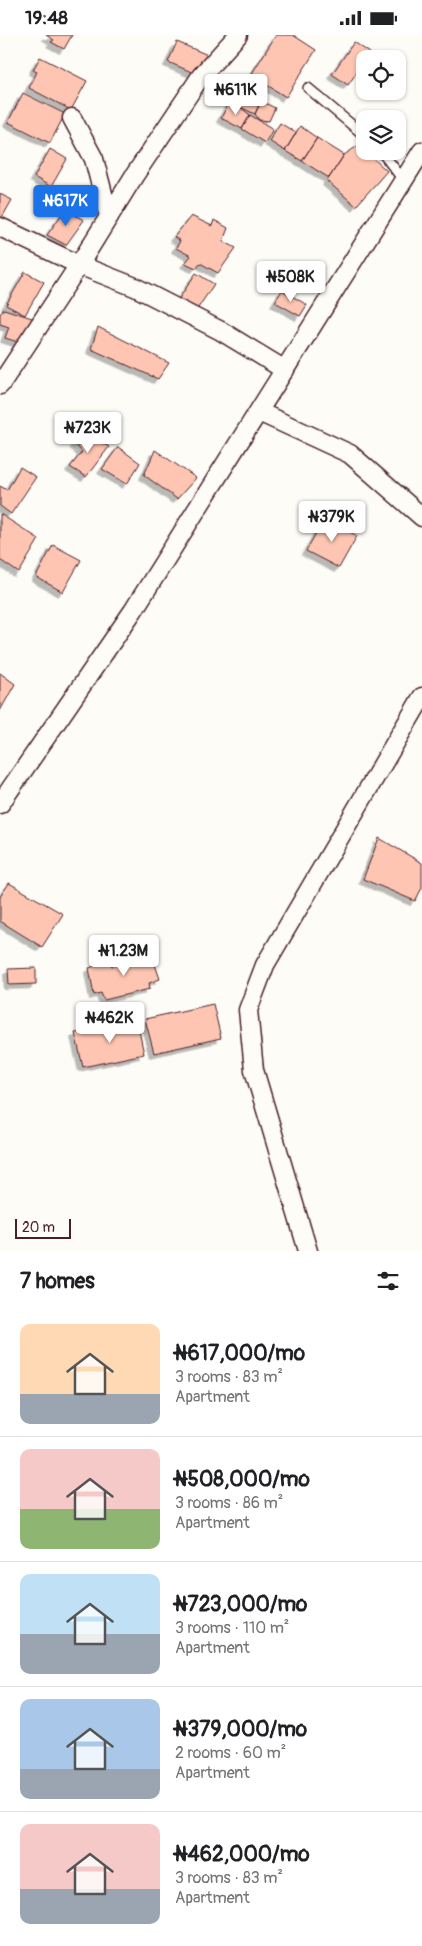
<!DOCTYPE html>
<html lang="en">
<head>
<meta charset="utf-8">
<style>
  :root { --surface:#fff; --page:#f2f2f2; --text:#202124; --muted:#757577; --line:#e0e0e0; --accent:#1a73e8 }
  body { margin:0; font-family:Pangolin,sans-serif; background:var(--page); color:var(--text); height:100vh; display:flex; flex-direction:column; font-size:19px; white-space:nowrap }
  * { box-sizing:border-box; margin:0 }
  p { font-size:16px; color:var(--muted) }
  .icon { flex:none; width:28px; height:28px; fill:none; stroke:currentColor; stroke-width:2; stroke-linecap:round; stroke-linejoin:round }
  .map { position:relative; height:1216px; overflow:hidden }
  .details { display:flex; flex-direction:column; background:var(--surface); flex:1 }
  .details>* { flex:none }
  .tools { position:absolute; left:356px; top:15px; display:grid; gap:10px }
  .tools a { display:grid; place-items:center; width:50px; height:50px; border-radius:10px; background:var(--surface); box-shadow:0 1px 4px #0004; font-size:25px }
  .scale { position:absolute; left:15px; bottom:12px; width:56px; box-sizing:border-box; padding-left:5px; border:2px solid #4a1f2b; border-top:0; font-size:14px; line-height:18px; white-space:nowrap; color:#4a1f2b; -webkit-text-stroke:4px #fdfcf7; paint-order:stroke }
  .price { position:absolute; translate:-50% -42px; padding:0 11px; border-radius:5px; background:#fff; color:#222; font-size:16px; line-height:32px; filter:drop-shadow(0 1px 2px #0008) }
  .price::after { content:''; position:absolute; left:50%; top:30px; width:15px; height:11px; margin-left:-8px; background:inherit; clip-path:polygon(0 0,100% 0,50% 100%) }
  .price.on { background:var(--accent); color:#fff }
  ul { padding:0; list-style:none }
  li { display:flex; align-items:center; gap:15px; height:125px; padding:0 20px }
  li+li { border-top:1px solid var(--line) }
  li span { display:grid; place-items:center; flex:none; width:140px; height:100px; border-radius:10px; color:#555 }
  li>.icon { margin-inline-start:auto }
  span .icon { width:60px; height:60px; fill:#fffc; stroke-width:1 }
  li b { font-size:21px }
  h2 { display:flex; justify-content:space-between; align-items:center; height:60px; padding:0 20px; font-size:21px }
  .status { display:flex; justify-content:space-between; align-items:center; height:35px; padding:0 25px; background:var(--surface); direction:ltr }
  .status svg { height:14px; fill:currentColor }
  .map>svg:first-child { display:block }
</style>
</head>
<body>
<div class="status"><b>19:48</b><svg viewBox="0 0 49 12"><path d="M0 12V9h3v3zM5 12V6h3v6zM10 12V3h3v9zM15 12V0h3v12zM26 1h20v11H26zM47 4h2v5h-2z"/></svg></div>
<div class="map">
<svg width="422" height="1216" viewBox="0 0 422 1216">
  <defs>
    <filter id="shadow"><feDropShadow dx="-4.5" dy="4.5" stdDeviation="0" flood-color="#0004"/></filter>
  </defs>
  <rect width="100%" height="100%" fill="#fdfcf7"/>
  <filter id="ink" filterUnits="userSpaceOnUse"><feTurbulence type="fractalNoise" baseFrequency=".02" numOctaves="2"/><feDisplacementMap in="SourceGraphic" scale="10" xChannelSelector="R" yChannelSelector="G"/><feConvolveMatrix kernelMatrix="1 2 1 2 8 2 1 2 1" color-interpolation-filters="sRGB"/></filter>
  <g filter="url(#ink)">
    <path fill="#fec6b2" stroke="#4a1f2b" filter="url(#shadow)" d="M46,0H72L64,14L51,7L54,5Z
      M276,0H293L316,15L286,62L251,40Z
      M177,7L210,21L201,41L168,27Z
      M354,7L370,18L348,50L332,39Z
      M40,22L87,46L71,75L29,53L37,37L33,35Z
      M248,57L262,63L255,79L240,72Z
      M23,58L65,79L50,108L8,87Z
      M261,66L275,73L269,86L259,85L255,79Z
      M229,68L240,72L250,80L242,94L221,83Z
      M250,80L273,94L265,108L242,94Z
      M280,88L296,98L285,116L269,106Z
      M300,91L317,103L302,126L285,116Z
      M317,103L344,120L329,143L302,126Z
      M359,110L387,136L356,171L327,146L344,120Z
      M50,114L67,124L51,152L34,142Z
      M0,159L12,165L0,186Z
      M65,175L84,185L66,210L47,200Z
      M191,181L212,191L214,185L228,193L223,206L236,213L218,238L200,228L196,233L185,228L191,221L176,213L180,206L174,202Z
      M25,237L44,247L25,280L6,270Z
      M196,238L214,249L196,276L178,265Z
      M282,255L307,270L300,281L275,267Z
      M4,274L35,284L18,307L5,303L9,292L0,289V279Z
      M98,292L169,328L158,344L91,314Z
      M85,398L109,412L86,442L70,432L82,417L74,408Z
      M118,412L140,428L127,449L102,434Z
      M155,415L196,443L177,464L144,440Z
      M20,432L36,442L11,479L0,471V451L7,455Z
      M0,479L39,504L19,538L0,525Z
      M325,482L357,501L339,533L306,516Z
      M53,510L81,525L63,557L36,542Z
      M0,638L15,649L0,676Z
      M379,803L422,828V853L415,866L363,844Z
      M9,848L63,879L42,912L0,886V862Z
      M151,918L160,944L149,948L150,954L104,965L101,958L94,960L89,933L109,926L112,931L131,926V922Z
      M36,933V949L9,950L8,934Z
      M213,969L221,1003L154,1018L145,984Z
      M137,986L144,1019L83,1032L75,998Z"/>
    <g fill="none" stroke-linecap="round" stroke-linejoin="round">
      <defs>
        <path id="service" d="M308,53L365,101
          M381,116L404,146"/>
        <path id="minor" d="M72,83L94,124L109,182
          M0,192L79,230L135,252L221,296L285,335
          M0,350L79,230L134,141L201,41L238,0
          M259,377L350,419L422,482
          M0,769L133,576L422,116
          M308,1216L254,1035L248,975L265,930L422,662"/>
      </defs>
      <use href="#service" stroke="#4a1f2b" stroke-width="12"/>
      <use href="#minor" stroke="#4a1f2b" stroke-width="21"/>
      <use href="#service" stroke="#fdfcf7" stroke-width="9"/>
      <use href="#minor" stroke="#fdfcf7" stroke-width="18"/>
    </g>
  </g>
</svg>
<div class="tools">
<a><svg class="icon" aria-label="locate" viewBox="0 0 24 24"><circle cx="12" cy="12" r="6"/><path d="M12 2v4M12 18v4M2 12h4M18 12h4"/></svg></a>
<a><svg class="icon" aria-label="layers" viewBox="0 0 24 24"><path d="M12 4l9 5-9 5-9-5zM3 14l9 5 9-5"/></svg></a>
</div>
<div class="scale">20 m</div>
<b class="price" style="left:236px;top:81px">₦611K</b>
<b class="price on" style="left:66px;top:192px">₦617K</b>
<b class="price" style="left:291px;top:268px">₦508K</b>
<b class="price" style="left:88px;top:419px">₦723K</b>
<b class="price" style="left:332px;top:508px">₦379K</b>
<b class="price" style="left:124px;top:942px">₦1.23M</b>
<b class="price" style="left:110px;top:1009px">₦462K</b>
</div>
<section class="details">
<h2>7 homes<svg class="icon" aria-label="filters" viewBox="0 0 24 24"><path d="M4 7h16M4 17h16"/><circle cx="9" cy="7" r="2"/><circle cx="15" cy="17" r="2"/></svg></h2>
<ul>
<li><span style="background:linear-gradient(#ffd9b3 70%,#9aa5b1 0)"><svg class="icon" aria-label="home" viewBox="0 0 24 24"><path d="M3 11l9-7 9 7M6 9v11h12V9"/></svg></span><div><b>₦617,000/mo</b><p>3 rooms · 83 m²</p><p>Apartment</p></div></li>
<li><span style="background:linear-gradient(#f6c9c9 60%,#8fb573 0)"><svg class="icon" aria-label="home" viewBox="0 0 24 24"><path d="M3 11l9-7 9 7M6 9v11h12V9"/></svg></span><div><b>₦508,000/mo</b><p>3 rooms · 86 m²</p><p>Apartment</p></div></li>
<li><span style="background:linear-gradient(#bfe0f5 60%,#9aa5b1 0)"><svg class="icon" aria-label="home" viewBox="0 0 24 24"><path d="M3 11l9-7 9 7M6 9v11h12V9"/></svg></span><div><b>₦723,000/mo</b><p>3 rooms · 110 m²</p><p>Apartment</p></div></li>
<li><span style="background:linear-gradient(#a9c7e8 70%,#9aa5b1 0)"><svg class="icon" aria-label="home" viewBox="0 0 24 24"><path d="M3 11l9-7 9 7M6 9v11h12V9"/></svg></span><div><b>₦379,000/mo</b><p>2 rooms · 60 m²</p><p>Apartment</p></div></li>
<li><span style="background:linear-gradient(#f6c9c9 65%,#9aa5b1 0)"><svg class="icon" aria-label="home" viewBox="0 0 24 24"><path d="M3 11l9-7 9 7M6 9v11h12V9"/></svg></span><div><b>₦462,000/mo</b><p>3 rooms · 83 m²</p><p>Apartment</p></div></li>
</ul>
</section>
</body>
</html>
